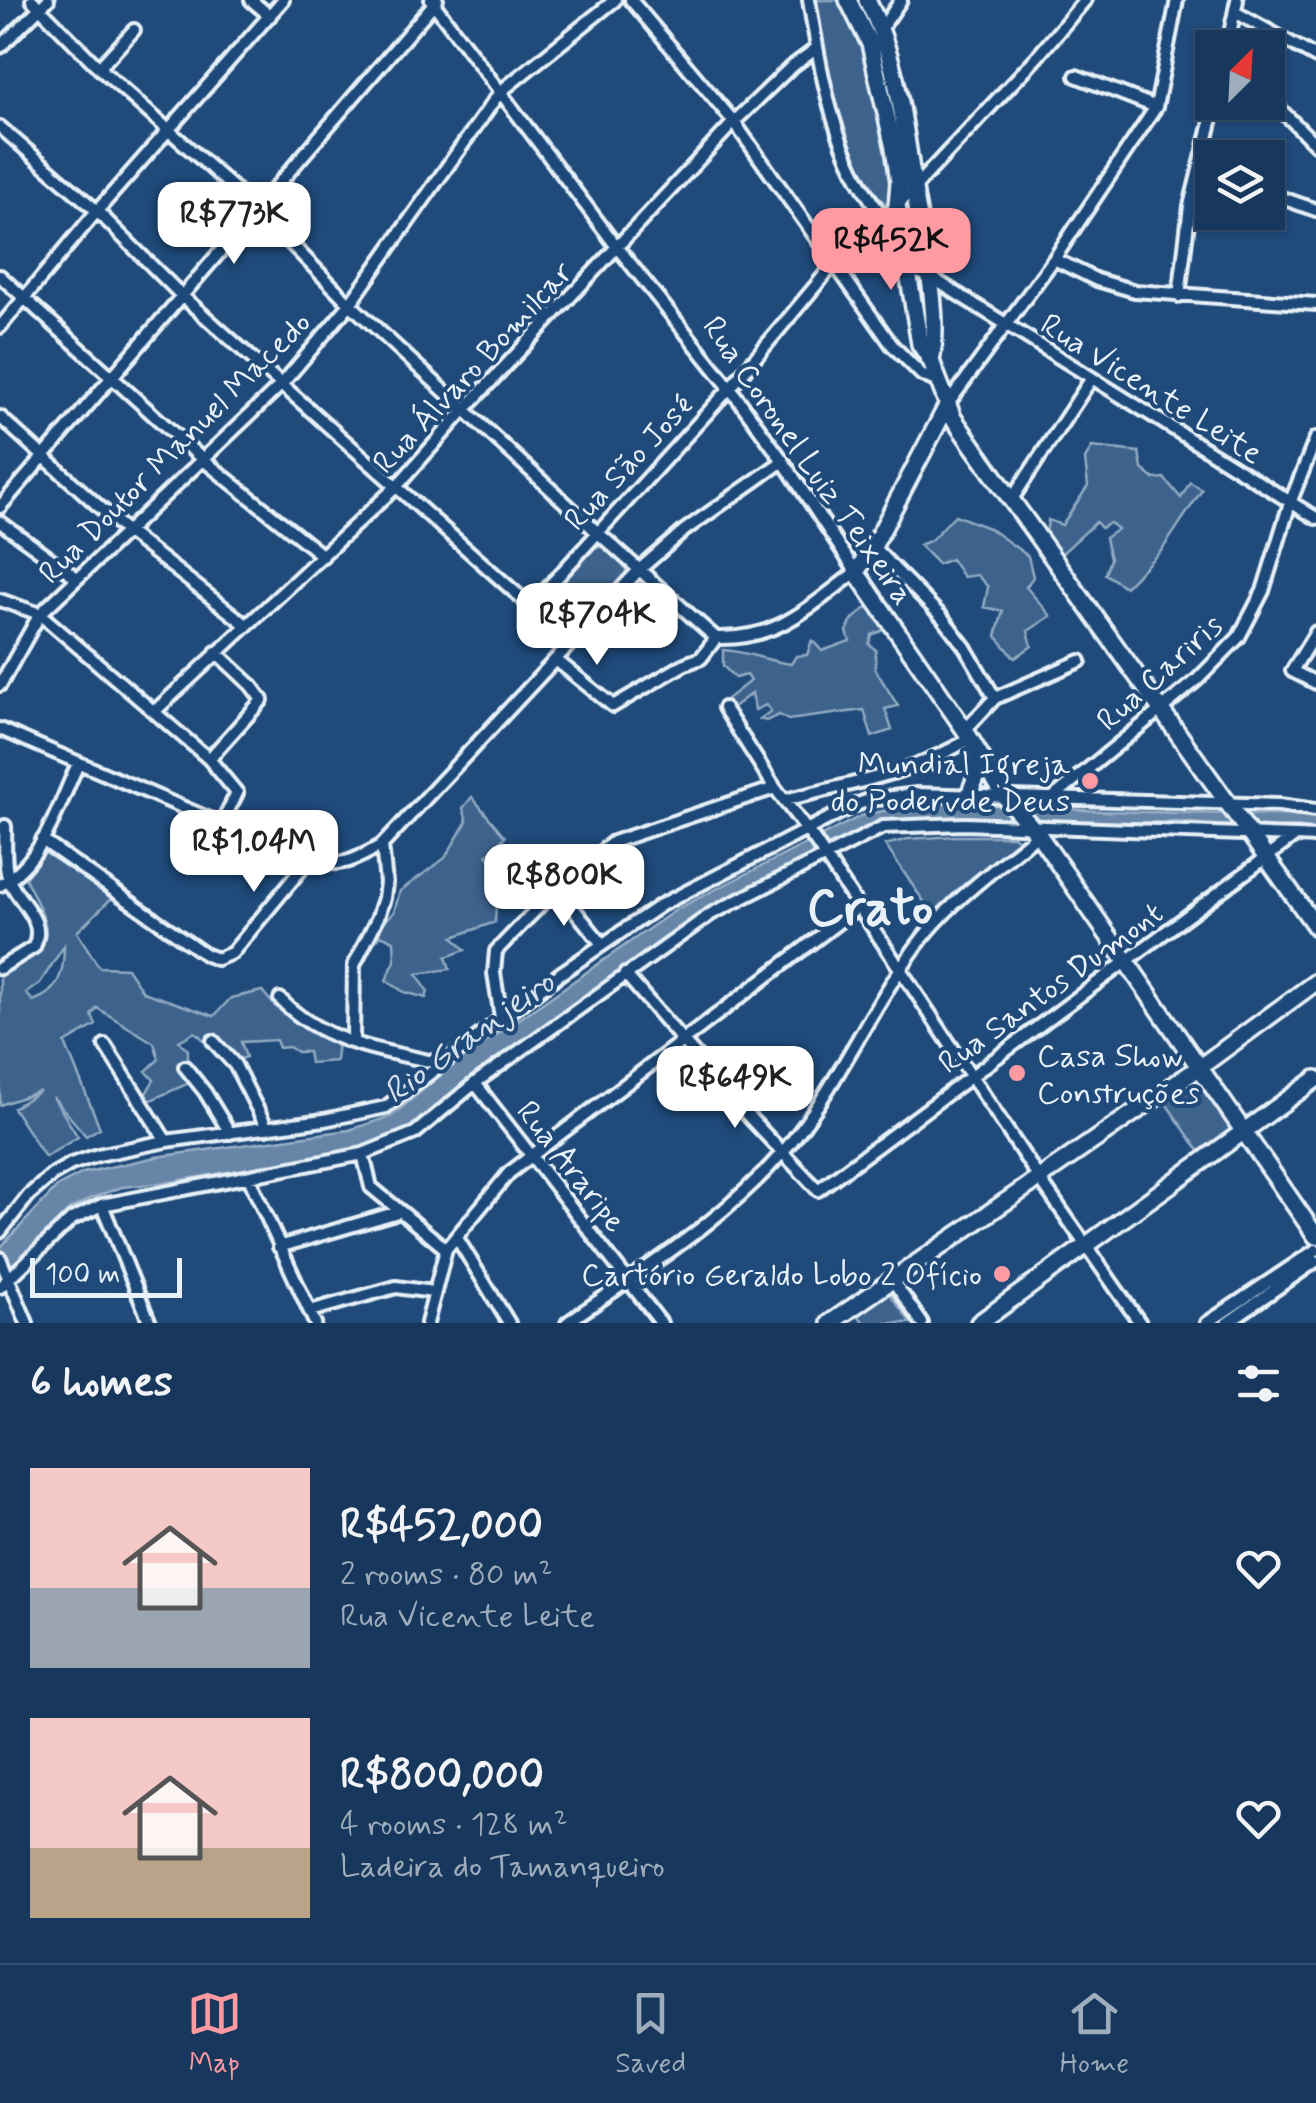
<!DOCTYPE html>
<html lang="en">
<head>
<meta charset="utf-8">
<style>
  :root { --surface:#17385c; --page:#203f62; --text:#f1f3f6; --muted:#9eacbb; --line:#365272; --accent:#ff9aa2 }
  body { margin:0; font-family:Mynerve,sans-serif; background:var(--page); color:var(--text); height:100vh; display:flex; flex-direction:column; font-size:38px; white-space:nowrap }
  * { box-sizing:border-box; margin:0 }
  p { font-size:32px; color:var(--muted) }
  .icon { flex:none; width:55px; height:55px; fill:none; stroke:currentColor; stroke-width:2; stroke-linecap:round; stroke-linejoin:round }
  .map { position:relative; height:1323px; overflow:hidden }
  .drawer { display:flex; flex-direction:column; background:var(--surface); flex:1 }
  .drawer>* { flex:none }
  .needle { width:65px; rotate:24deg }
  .buttons { position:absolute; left:1195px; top:30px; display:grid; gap:20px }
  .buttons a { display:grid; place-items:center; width:90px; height:90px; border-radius:0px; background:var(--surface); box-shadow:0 2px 8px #0004,0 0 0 2px var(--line); font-size:50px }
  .scale { position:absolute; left:30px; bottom:25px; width:152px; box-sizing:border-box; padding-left:10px; border:5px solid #e8f1f8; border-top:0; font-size:28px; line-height:35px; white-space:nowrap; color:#e8f1f8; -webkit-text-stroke:8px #1f4a7a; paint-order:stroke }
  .price { position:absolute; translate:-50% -85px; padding:0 22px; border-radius:20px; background:#fff; color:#222; font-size:32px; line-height:65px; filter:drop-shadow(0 2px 5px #0008) }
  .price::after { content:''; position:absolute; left:50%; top:60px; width:30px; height:22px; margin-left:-15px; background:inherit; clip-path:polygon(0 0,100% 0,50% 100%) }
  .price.selected { background:var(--accent); color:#111 }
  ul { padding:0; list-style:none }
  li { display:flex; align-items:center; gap:30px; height:250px; padding:0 30px }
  li span { display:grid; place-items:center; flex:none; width:280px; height:200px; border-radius:0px; color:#555 }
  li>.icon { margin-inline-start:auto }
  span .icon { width:120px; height:120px; fill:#fffc; stroke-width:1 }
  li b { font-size:42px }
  h2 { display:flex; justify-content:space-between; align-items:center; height:120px; padding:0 30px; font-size:42px }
  .dock { display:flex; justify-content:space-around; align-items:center; height:140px; border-top:2px solid var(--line); background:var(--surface); font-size:28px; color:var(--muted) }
  .dock a { display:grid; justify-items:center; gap:5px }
  .dock .selected { color:var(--accent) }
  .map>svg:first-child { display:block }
</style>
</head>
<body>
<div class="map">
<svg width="1316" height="1323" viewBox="0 0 1316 1323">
  <rect width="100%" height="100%" fill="#1f4a7a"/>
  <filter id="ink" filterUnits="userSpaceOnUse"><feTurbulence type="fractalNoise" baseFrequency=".01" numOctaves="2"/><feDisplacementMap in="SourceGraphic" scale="20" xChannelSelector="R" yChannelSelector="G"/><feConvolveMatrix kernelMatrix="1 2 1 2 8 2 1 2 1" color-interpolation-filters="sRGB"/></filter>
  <g filter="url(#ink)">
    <path fill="#3c628c" stroke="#92aac2" stroke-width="2.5" fill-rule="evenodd" d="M815,0H847L863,31L897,194L887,205C839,164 827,59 815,0Z
      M1092,447L1139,452L1142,469L1154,479L1164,478L1181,498L1190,482L1202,490L1162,550L1125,587L1105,574L1110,559L1105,538L1118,529L1110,523L1101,528L1096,522L1059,556L1046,534L1048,520L1062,525L1088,486L1085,459Z
      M955,515L989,528L1028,556L1033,577L1026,587L1051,616L1028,631L1032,646L1015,658L996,636L1003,611L984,607L988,587L977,575L963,577L951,559L938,564L919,545L930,541Z
      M596,547H604L626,568V576L577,626H566L547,609V600Z
      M871,604L888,628L872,635L869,644L876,650L875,669L898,706L885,709L892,730L872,737L864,710L788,720L779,715L766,721L760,719L771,711L766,705L755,710L752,693L732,708L727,699L750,681L746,675L735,678L723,666V650C751,652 765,661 791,664L796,656L807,655L812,640L822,651L850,641L847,631L852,620Z
      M472,797L505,837L487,855L514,885L501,892L508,903L496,907L495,922L453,937L465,950L446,957L450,969L417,974L428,992L426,998L404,992L386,980L395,961L394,941L381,935L367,951L365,941L394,912L400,891L445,858L467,821L463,808Z
      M957,836H1013L1022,843L973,877L933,915L885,845L908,839Z
      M45,853L113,897L77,932L99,967L127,968L143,992L214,1016L231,998L262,991L275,1006L338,1041L336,1061L310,1063L308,1052H297L289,1047L279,1048L276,1040L241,1042L246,1057L230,1063L195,1032L179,1041L188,1050L187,1084L149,1101L145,1095L154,1080L146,1071L159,1059L154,1043L97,1008L92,1015L96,1025L65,1043L100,1128L86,1136L53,1097L78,1137L45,1157L13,1108L40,1091L0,1105V975C59,942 54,936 25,878ZM64,946C64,971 60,992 33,1001L26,993L40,983Z
      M1200,1078L1234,1127L1199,1151L1165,1102Z
      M889,1293L911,1323H864L858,1315Z"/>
    <path fill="#6685a7" stroke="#9ab0c7" stroke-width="2.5" d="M961,803L1101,811L1316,816V831L1298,827L1265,829L1177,822L1056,823L931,818L889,821L866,828L687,924L501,1055L404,1134L389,1142L356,1150L164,1183L122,1187L94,1197L70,1209L0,1277V1248L58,1186L83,1173L156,1157L349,1130L392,1116L449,1068L677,909L861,816L900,807Z"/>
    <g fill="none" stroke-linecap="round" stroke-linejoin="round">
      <defs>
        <path id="minor" d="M32,0L99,68L257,209L350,304L597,532L716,638
          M251,0L270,16
          M431,0L617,247L730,388L783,461L856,572C809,607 778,640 716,638
          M631,0L734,122L892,345L922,375L938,382
          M809,0C822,78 833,154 884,218
          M1235,12L1316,57
          M879,32L901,0
          M0,47L48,0
          M1227,48L1237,0
          M99,68L134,30
          M1076,76L1156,107
          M1268,97L1316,145
          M0,127L97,211L182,296L572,643
          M1268,193L1316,210
          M1054,259L1097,280L1135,291L1316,304
          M910,270L929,276L1316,518
          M0,276L201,458L323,556
          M1179,296L1190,206L1216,102
          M0,327L97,211L283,0
          M948,404L1054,259L1156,107L1177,0
          M0,417L126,531L245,624
          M1012,499L1092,378
          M0,507L437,0
          M0,522L77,578
          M873,547L942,617L965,647L995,698
          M0,600L40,614L209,759L237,793L221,824
          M532,605L730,388L833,265L897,206L1037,57L1085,0
          M1316,632L1292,671L1316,683
          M556,660L613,706L685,664L701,658L716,638
          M0,685L40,614L282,384L350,304L500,92L615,0
          M724,708L775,788
          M155,711L397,486L465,409L734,122L790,68L817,48
          M0,729L308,861C342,867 352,862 382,845L639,570L685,530L783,461
          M965,730L995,698L1080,661
          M209,759L262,700L251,685L216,652
          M785,800C847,784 914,774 969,739
          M1050,800L1197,680L1239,637L1263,591L1290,503L1316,438
          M42,840L206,955L217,959L232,953L308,861
          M0,885C43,862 58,806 78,764
          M557,888L602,944
          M0,968L34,947C46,920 21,905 10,882C3,868 6,843 5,826
          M625,974L750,1118L818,1190L1295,836L1316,837
          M280,999C322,1043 382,1051 439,1063
          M501,1018L494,973L496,951L557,888L613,842L775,788L815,841L1039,1178L1140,1323
          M213,1041L235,1065L267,1128
          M353,1041L354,965L378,917L384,898L386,883L382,845
          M105,1045L166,1141
          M185,1067L205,1092L230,1133
          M475,1083L661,1323
          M363,1154L371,1187L446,1249
          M249,1178L315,1323
          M102,1205L150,1323
          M0,1232L29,1195L52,1175L71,1164L98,1155L166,1141L324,1120L386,1107L561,973L661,905L853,806L869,800L917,794L1279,805L1316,810
          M457,1238L509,1323
          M279,1247L398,1212
          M0,1258L27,1323
          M893,1281L922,1323
          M0,1287L72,1219L102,1205L363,1154L415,1133L475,1083L711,914L883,827L964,824L1295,836
          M310,1311L396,1287L433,1292
          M427,1323L446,1249L509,1173L857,908
          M567,1323C643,1269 720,1224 782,1153C835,1092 867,1013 915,948C947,903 995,870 1038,834
          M1207,1323L1316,1250
          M1227,1323L1316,1261"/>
        <path id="secondary" d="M848,0L870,44L894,148L899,182L897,206L920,344L931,361L953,418L1316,927
          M867,0C900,64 904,131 916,201C924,248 941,313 931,361
          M948,404L873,547L856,572L965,730L1005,797L1038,834L1316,1236
          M969,795L976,777L978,754
          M830,1323L1200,1067L1316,982
          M979,1323L1316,1079"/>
      </defs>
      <use href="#minor" stroke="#e8f1f8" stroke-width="18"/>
      <use href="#secondary" stroke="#e8f1f8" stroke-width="22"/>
      <use href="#minor" stroke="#1f4a7a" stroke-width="10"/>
      <use href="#secondary" stroke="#1f4a7a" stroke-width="15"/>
    </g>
  </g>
  <g fill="#ff9aa2" stroke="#1f4a7a" stroke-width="4">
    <circle cx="1090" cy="781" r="10"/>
    <circle cx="1017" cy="1073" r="10"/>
    <circle cx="1002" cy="1274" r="10"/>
  </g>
  <g text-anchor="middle" stroke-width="8" stroke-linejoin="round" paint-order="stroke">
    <g font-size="32" fill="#e8f1f8" stroke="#1f4a7a">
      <text transform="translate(472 367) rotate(-47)" y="11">Rua Álvaro Bomilcar</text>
      <text transform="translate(1152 388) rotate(32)" y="11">Rua Vicente Leite</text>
      <text transform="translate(174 447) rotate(-45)" y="11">Rua Doutor Manuel Macedo</text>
      <text transform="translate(809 460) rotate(55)" y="11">Rua Coronel Luiz Teixeira</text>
      <text transform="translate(628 462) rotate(-47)" y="11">Rua São José</text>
      <text transform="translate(1159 672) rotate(-42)" y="11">Rua Cariris</text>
      <text transform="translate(1050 987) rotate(-36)" y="11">Rua Santos Dumont</text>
      <text transform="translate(572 1166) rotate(52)" y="11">Rua Araripe</text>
    </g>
    <g font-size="32" fill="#e8f1f8" stroke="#1f4a7a" text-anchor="end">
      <text x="1070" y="774">Mundial Igreja<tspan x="1070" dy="37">do Podervde Deus</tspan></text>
      <text x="1037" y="1066" text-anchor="start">Casa Show<tspan x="1037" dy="37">Construções</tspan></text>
      <text x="982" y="1285">Cartório Geraldo Lobo 2 Ofício</text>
    </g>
    <g font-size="35" font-style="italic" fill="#d4e1ec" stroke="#1f4a7a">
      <text transform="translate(468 1036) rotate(-36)" y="12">Rio Granjeiro</text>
    </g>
    <g font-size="52" font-weight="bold" fill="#e8f1f8" stroke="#1f4a7a">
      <text x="870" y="924">Crato</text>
    </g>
  </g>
</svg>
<div class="buttons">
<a><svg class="needle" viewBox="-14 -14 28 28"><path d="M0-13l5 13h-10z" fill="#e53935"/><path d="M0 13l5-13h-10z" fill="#9eacbb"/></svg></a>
<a><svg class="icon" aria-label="layers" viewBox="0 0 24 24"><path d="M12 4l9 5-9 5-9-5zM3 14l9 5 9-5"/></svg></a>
</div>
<div class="scale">100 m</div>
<b class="price" style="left:234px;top:267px">R$773K</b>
<b class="price selected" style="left:891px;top:293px">R$452K</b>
<b class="price" style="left:597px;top:668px">R$704K</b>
<b class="price" style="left:254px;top:895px">R$1.04M</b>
<b class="price" style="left:564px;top:929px">R$800K</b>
<b class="price" style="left:735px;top:1131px">R$649K</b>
</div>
<section class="drawer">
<h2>6 homes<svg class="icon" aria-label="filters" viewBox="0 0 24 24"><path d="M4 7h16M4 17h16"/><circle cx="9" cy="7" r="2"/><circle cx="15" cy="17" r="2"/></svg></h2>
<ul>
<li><span style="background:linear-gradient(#f6c9c9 60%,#9aa5b1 0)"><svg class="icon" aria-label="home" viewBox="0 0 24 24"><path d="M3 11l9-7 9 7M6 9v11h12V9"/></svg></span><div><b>R$452,000</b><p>2 rooms · 80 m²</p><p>Rua Vicente Leite</p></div><svg class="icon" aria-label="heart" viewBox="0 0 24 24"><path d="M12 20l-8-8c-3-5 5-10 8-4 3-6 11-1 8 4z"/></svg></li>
<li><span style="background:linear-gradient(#f6c9c9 65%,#b9a48a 0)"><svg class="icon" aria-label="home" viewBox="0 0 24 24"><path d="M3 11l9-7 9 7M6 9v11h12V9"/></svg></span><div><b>R$800,000</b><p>4 rooms · 128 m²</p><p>Ladeira do Tamanqueiro</p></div><svg class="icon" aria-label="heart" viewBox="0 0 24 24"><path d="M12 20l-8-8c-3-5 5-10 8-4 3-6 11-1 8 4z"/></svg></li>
</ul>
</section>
<nav class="dock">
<a class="selected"><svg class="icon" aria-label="map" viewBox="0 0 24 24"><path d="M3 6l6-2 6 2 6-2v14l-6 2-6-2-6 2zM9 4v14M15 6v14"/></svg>Map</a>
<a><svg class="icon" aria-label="saved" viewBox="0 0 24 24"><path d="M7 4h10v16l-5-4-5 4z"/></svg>Saved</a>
<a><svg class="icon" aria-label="home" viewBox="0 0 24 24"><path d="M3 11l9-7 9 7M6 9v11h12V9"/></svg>Home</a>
</nav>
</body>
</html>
